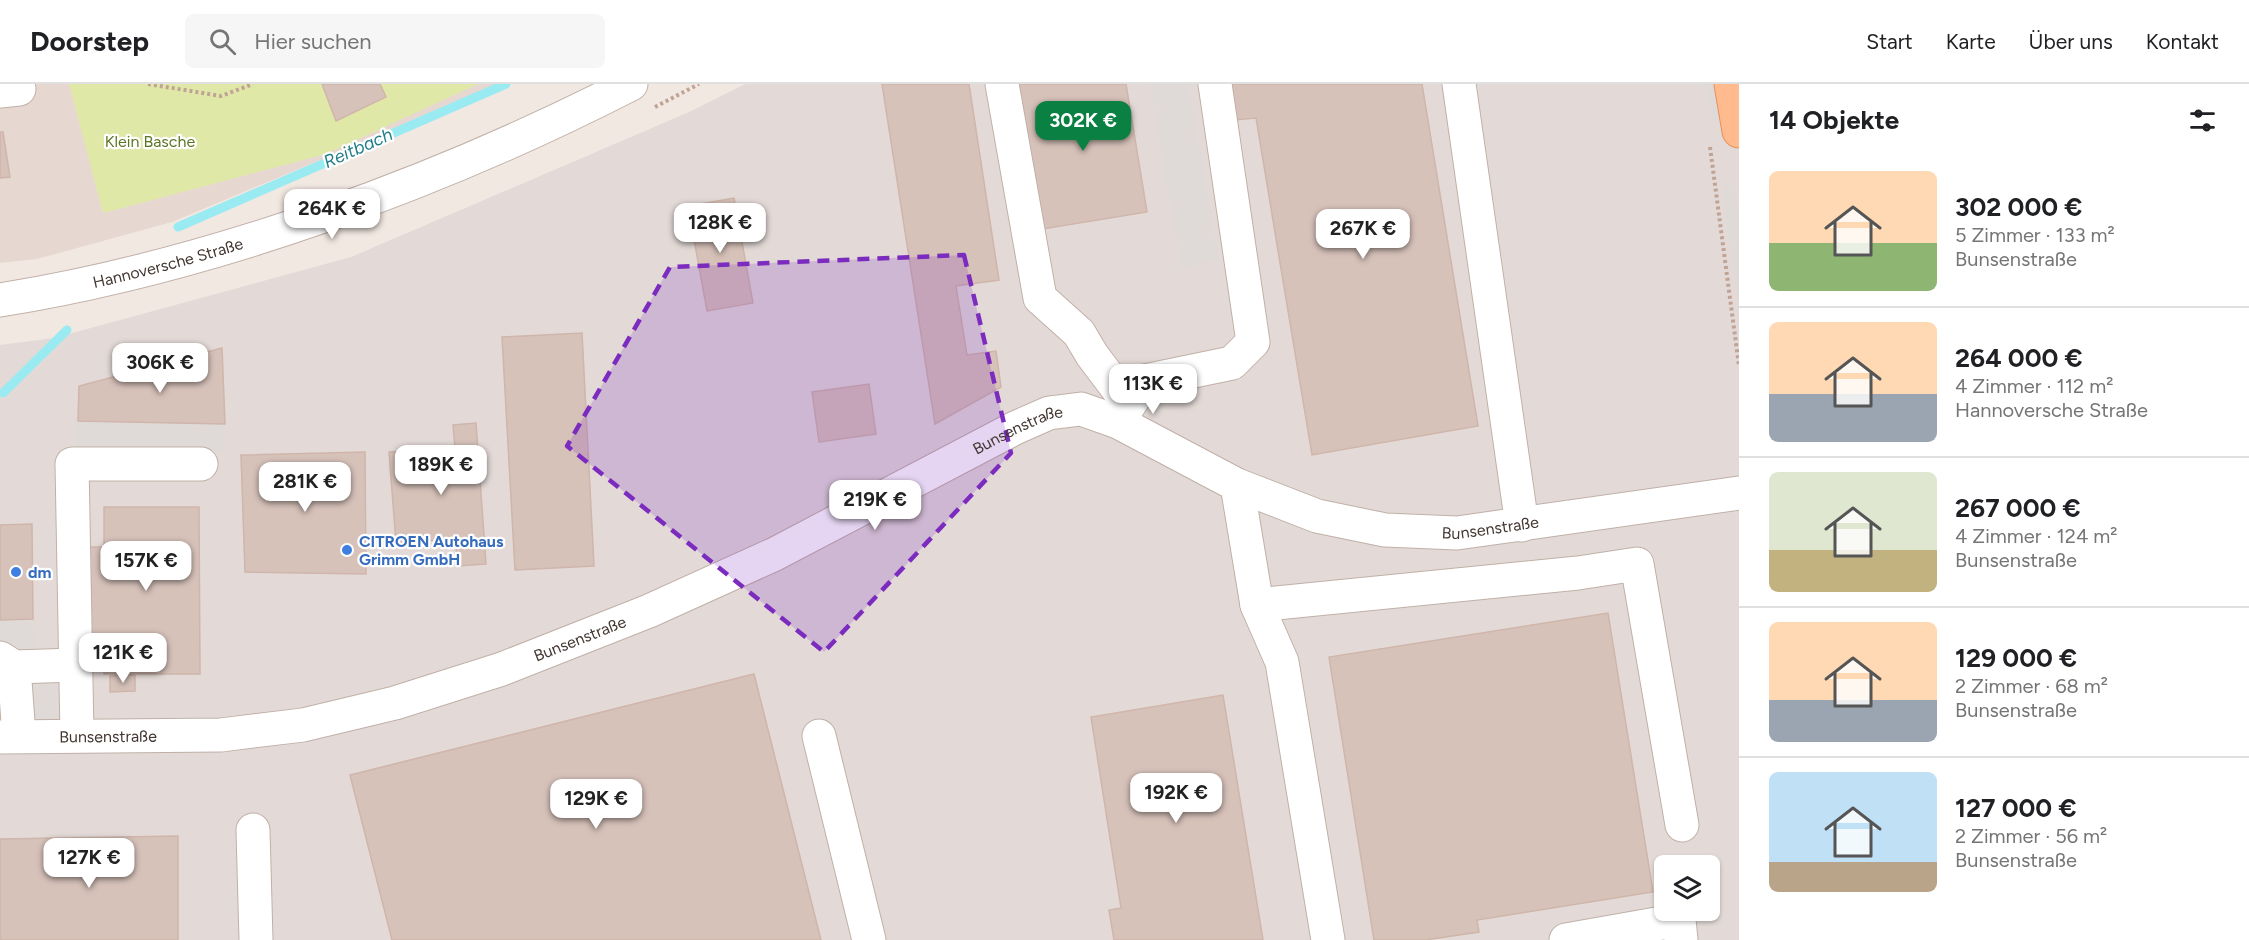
<!DOCTYPE html>
<html lang="de">
<head>
<meta charset="utf-8">
<style>
  :root { --surface:#fff; --page:#f6f6f6; --text:#202124; --muted:#757577; --line:#e0e0e0; --accent:#0b8043 }
  body { margin:0; font-family:Figtree,sans-serif; background:var(--page); color:var(--text); height:100vh; display:flex; flex-direction:column; font-size:22px; white-space:nowrap }
  * { box-sizing:border-box; margin:0 }
  p { font-size:20px; color:var(--muted) }
  .icon { flex:none; width:33px; height:33px; fill:none; stroke:currentColor; stroke-width:2; stroke-linecap:round; stroke-linejoin:round }
  .map { position:relative; flex:1; overflow:hidden }
  .side { display:flex; flex-direction:column; background:var(--surface); width:510px }
  .side>* { flex:none }
  .controls { position:absolute; left:1654px; top:771px; display:grid; gap:12px }
  .controls a { display:grid; place-items:center; width:66px; height:66px; border-radius:9px; background:var(--surface); box-shadow:0 2px 4px #0004; font-size:30px }
  .price { position:absolute; translate:-50% -51px; padding:0 14px; border-radius:12px; background:#fff; color:#222; font-size:20px; line-height:39px; filter:drop-shadow(0 2px 3px #0008) }
  .price::after { content:''; position:absolute; left:50%; top:36px; width:18px; height:14px; margin-left:-9px; background:inherit; clip-path:polygon(0 0,100% 0,50% 100%) }
  .price.on { background:var(--accent); color:#fff }
  ul { padding:0; list-style:none }
  li { display:flex; align-items:center; gap:18px; height:150px; padding:0 30px }
  li+li { border-top:2px solid var(--line) }
  li span { display:grid; place-items:center; flex:none; width:168px; height:120px; border-radius:9px; color:#555 }
  li>.icon { margin-inline-start:auto }
  span .icon { width:72px; height:72px; fill:#fffc; stroke-width:1 }
  li b { font-size:26px }
  h2 { display:flex; justify-content:space-between; align-items:center; height:72px; padding:0 30px; font-size:26px }
  header { display:flex; align-items:center; gap:36px; box-sizing:border-box; height:84px; padding:0 30px; background:var(--surface); border-bottom:2px solid var(--line) }
  header strong { font-size:28px }
  nav { display:flex; gap:33px; margin-inline-start:auto; font-size:21px }
  .search { width:420px; height:54px; background:var(--page); display:flex; align-items:center; gap:15px; box-sizing:border-box; padding:0 21px; border-radius:9px; color:var(--muted); font-size:22px }
  main { display:flex; flex:1; min-height:0 }
  .map>svg:first-child { display:block }
</style>
</head>
<body>
<header>
<strong>Doorstep</strong>
<div class="search"><svg class="icon" aria-label="search" viewBox="0 0 24 24"><circle cx="10" cy="10" r="6"/><path d="M15 15l6 6"/></svg>Hier suchen</div>
<nav><a>Start</a><a>Karte</a><a>Über uns</a><a>Kontakt</a></nav>
</header>
<main>
<div class="map">
<svg width="1739" height="856" viewBox="0 0 1739 856">
  <rect width="100%" height="100%" fill="#f2e8e2"/>
  <path fill="#e6d8d0" d="M0,0H502L172,138L37,175L0,179Z"/>
  <path fill="#e3dad7" fill-rule="evenodd" d="M745,0H1739V856H0V261L54,254L351,173L689,28ZM1665,782H1710V826H1665Z"/>
  <path fill="#e0e8a8" d="M69,0H478L326,70L103,129Z"/>
  <path fill="#dfdad8" d="M1149,0H1189L1219,176L1181,184Z
    M1706,0H1718L1726,49L1713,37Z
    M1734,94L1739,133V227L1722,109Z
    M78,337L225,340L224,367L77,363Z
    M33,535L35,572H62L64,636L0,634V536Z"/>
  <g fill="none" stroke-linecap="round" stroke-linejoin="round">
    <path stroke="#9aeaf2" stroke-width="9" d="M178,143L506,0
      M3,309L67,246"/>
  </g>
  <path fill="#d7c2ba" stroke="#cfb5aa" stroke-width="1.5" d="M322,0H380L386,13L336,37Z
    M882,0H969L999,196L956,202L967,271L996,267L1001,303L935,340Z
    M1019,0H1126L1147,128L1043,145Z
    M1230,0H1422L1478,342L1312,371L1256,34L1235,36Z
    M0,48H3L10,93L0,94Z
    M734,114L753,219L707,227L688,122Z
    M582,249L594,482L515,486L502,253Z
    M222,264L225,340L78,337L79,302Z
    M869,300L876,350L819,358L812,308Z
    M476,339L486,480L457,482L456,455L396,459L389,368L455,364L453,341Z
    M365,368L366,490L245,488L241,371Z
    M104,423H199L200,590H104V570H86V463H104Z
    M32,440L33,535L0,536V441Z
    M1608,529L1653,808L1477,836L1479,848L1425,856H1374L1329,573Z
    M754,590L821,856H392L350,691Z
    M135,591V607L110,608V592Z
    M1223,611L1263,856H1114L1109,826L1121,824L1091,633Z
    M178,752V856H0V755Z"/>
  <g fill="none" stroke-linecap="round" stroke-linejoin="round">
    <defs>
      <g id="minor">
        <path d="M1002,0L1040,214L1079,249L1092,271L1129,320"/>
        <path d="M1459,0L1522,441"/>
        <path d="M0,7L19,5L18,0"/>
        <path id="s1" d="M0,216C212,182 440,98 631,0"/>
        <path d="M1118,338L1145,297L1232,279L1253,258L1215,0"/>
        <path d="M1237,401L1257,521L1282,578L1328,856"/>
        <path d="M1257,521L1578,489L1637,480L1682,741"/>
        <path d="M0,574L14,583L19,652"/>
        <path d="M14,583L76,581"/>
        <path d="M77,651L72,380H201"/>
        <path d="M819,652L869,856"/>
        <path id="s2" d="M0,653L221,651L303,641L395,619L502,585L649,527L775,470L1015,344L1049,329L1081,325L1118,338L1237,401L1317,432L1385,446L1457,449L1739,409"/>
        <path d="M253,746L256,856"/>
        <path d="M1566,856L1679,836L1681,856"/>
      </g>
      <path id="major" d="M1731,0L1739,47"/>
    </defs>
    <use href="#minor" stroke="#c0b0a7" stroke-width="35"/>
    <use href="#major" stroke="#e7905a" stroke-width="35"/>
    <path stroke="#c0a395" stroke-width="4" stroke-dasharray="3 3" stroke-linecap="butt" d="M148,0L221,12L253,0
      M655,23L699,0
      M1710,63L1739,282"/>
    <use href="#minor" stroke="#fff" stroke-width="33"/>
    <use href="#major" stroke="#ffbb8d" stroke-width="33"/>
  </g>
  <path fill="#7b2cbf" fill-opacity="0.2" stroke="#7b2cbf" stroke-width="4.5" stroke-dasharray="12 8" stroke-linejoin="round" d="M964,171L1011,369L824,568L567,362L670,183Z"/>
  <g fill="#3f7fe0" stroke="#fff" stroke-width="2">
    <circle cx="347" cy="466" r="6"/>
    <circle cx="16" cy="488" r="6"/>
  </g>
  <g text-anchor="middle" stroke-width="4.5" stroke-linejoin="round" paint-order="stroke">
    <g font-size="16" fill="#5d7624" stroke="#fff">
      <text x="150" y="63">Klein Basche</text>
    </g>
    <g font-size="16" fill="#433732" stroke="#fff">
      <text dy="6" stroke="none"><textPath href="#s1" startOffset="172">Hannoversche Straße</textPath></text>
      <text dy="6" stroke="none"><textPath href="#s2" startOffset="1080">Bunsenstraße</textPath></text>
      <text dy="6" stroke="none"><textPath href="#s2" startOffset="1582">Bunsenstraße</textPath></text>
      <text dy="6" stroke="none"><textPath href="#s2" startOffset="594">Bunsenstraße</textPath></text>
      <text dy="6" stroke="none"><textPath href="#s2" startOffset="108">Bunsenstraße</textPath></text>
    </g>
    <g font-size="16" font-weight="bold" fill="#366cbe" stroke="#fff" text-anchor="start">
      <text x="359" y="463">CITROEN Autohaus<tspan x="359" dy="18">Grimm GmbH</tspan></text>
      <text x="28" y="494">dm</text>
    </g>
    <g font-size="18" font-style="italic" fill="#237e8a" stroke="#fff">
      <text transform="translate(358 64) rotate(-24)" y="6">Reitbach</text>
    </g>
  </g>
</svg>
<div class="controls">
<a><svg class="icon" aria-label="layers" viewBox="0 0 24 24"><path d="M12 4l9 5-9 5-9-5zM3 14l9 5 9-5"/></svg></a>
</div>
<b class="price on" style="left:1083px;top:68px">302K €</b>
<b class="price" style="left:332px;top:156px">264K €</b>
<b class="price" style="left:720px;top:170px">128K €</b>
<b class="price" style="left:1363px;top:176px">267K €</b>
<b class="price" style="left:160px;top:310px">306K €</b>
<b class="price" style="left:1153px;top:331px">113K €</b>
<b class="price" style="left:441px;top:412px">189K €</b>
<b class="price" style="left:305px;top:429px">281K €</b>
<b class="price" style="left:875px;top:447px">219K €</b>
<b class="price" style="left:146px;top:508px">157K €</b>
<b class="price" style="left:123px;top:600px">121K €</b>
<b class="price" style="left:1176px;top:740px">192K €</b>
<b class="price" style="left:596px;top:746px">129K €</b>
<b class="price" style="left:89px;top:805px">127K €</b>
</div>
<section class="side">
<h2>14 Objekte<svg class="icon" aria-label="filters" viewBox="0 0 24 24"><path d="M4 7h16M4 17h16"/><circle cx="9" cy="7" r="2"/><circle cx="15" cy="17" r="2"/></svg></h2>
<ul>
<li><span style="background:linear-gradient(#ffd9b3 60%,#8fb573 0)"><svg class="icon" aria-label="home" viewBox="0 0 24 24"><path d="M3 11l9-7 9 7M6 9v11h12V9"/></svg></span><div><b>302 000 €</b><p>5 Zimmer · 133 m²</p><p>Bunsenstraße</p></div></li>
<li><span style="background:linear-gradient(#ffd9b3 60%,#9aa5b1 0)"><svg class="icon" aria-label="home" viewBox="0 0 24 24"><path d="M3 11l9-7 9 7M6 9v11h12V9"/></svg></span><div><b>264 000 €</b><p>4 Zimmer · 112 m²</p><p>Hannoversche Straße</p></div></li>
<li><span style="background:linear-gradient(#dfe7d0 65%,#c2b280 0)"><svg class="icon" aria-label="home" viewBox="0 0 24 24"><path d="M3 11l9-7 9 7M6 9v11h12V9"/></svg></span><div><b>267 000 €</b><p>4 Zimmer · 124 m²</p><p>Bunsenstraße</p></div></li>
<li><span style="background:linear-gradient(#ffd9b3 65%,#9aa5b1 0)"><svg class="icon" aria-label="home" viewBox="0 0 24 24"><path d="M3 11l9-7 9 7M6 9v11h12V9"/></svg></span><div><b>129 000 €</b><p>2 Zimmer · 68 m²</p><p>Bunsenstraße</p></div></li>
<li><span style="background:linear-gradient(#bfe0f5 75%,#b9a48a 0)"><svg class="icon" aria-label="home" viewBox="0 0 24 24"><path d="M3 11l9-7 9 7M6 9v11h12V9"/></svg></span><div><b>127 000 €</b><p>2 Zimmer · 56 m²</p><p>Bunsenstraße</p></div></li>
</ul>
</section>
</main>
</body>
</html>
